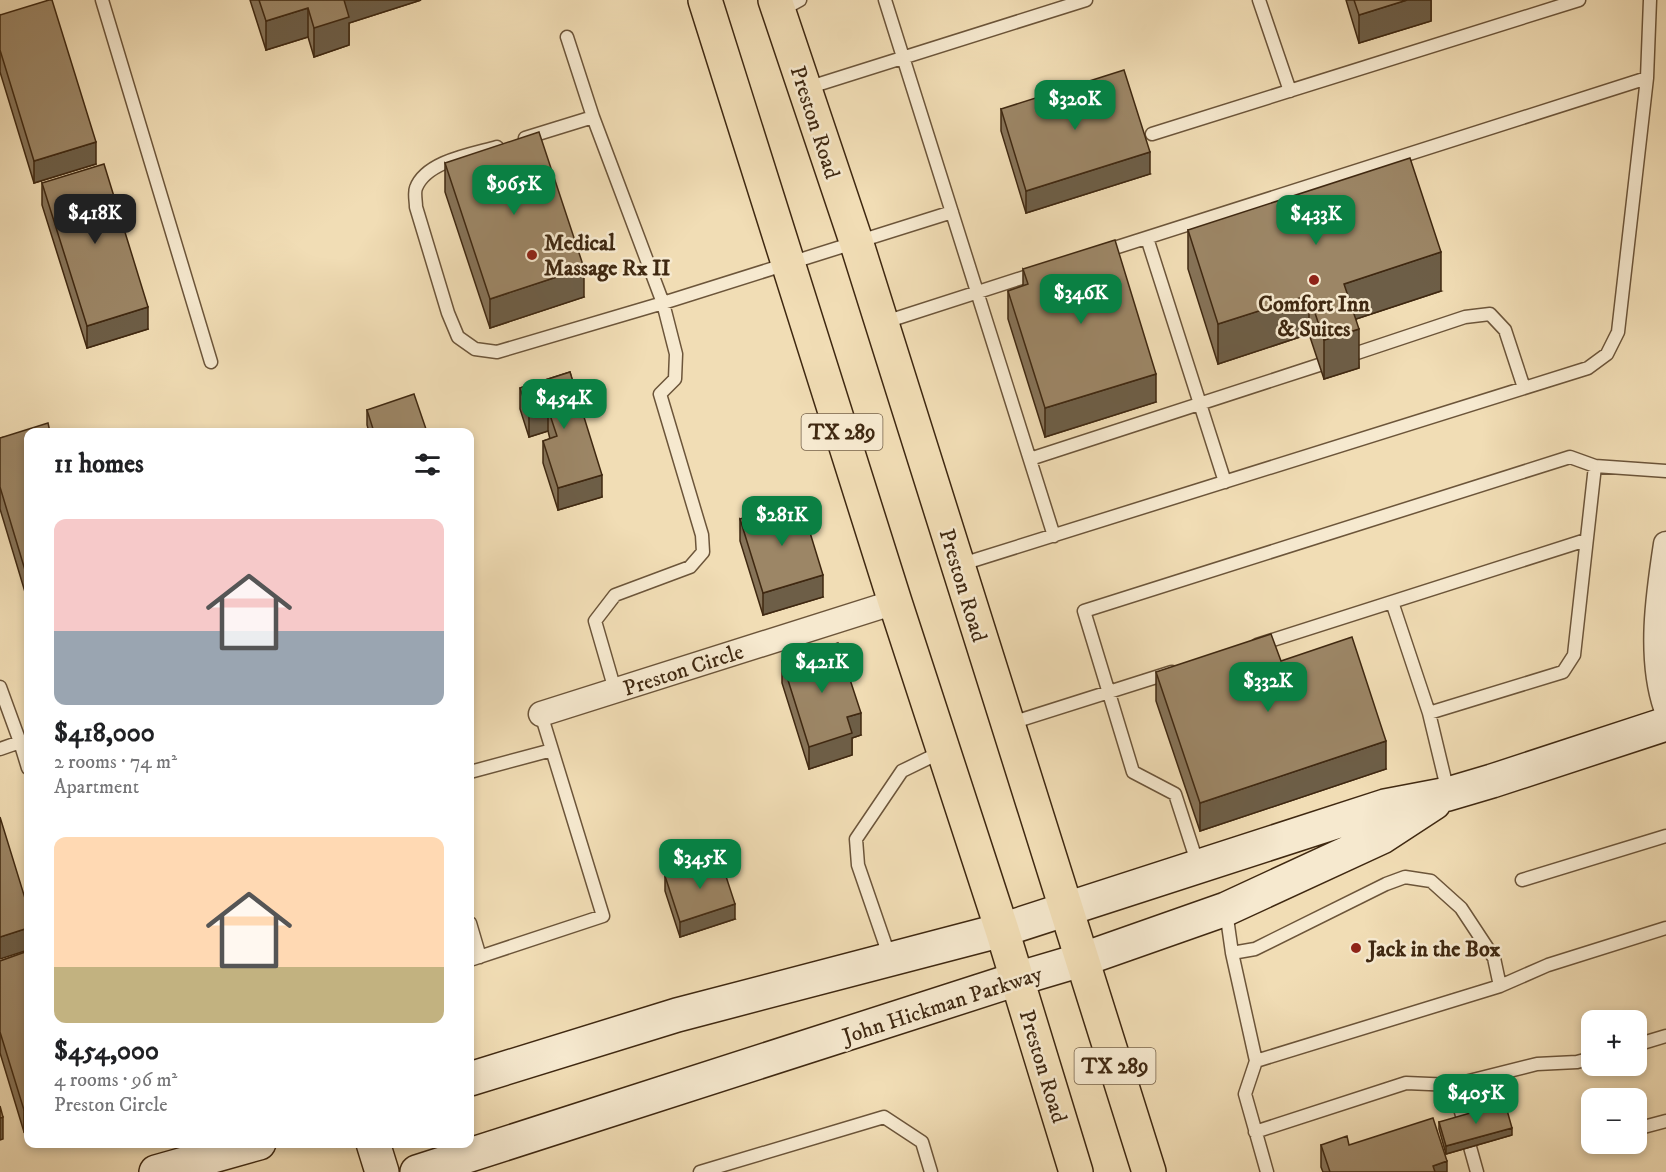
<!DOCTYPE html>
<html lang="en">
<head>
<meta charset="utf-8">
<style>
  :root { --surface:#fff; --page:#f2f2f2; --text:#202124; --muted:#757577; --accent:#0b8043 }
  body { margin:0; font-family:"IM FELL DW Pica",serif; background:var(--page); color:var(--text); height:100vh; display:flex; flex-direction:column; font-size:22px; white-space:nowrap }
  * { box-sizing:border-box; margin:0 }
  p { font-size:20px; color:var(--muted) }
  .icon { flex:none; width:33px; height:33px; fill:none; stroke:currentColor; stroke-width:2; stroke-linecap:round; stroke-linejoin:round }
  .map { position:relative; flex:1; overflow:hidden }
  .drawer { position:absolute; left:24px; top:428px; width:450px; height:720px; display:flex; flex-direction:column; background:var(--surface); border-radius:12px; box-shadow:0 3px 9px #0003 }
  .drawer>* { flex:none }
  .fabs { position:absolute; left:1581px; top:1010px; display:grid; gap:12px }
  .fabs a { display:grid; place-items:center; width:66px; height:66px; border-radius:12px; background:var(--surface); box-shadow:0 3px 9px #0003; font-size:30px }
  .price { position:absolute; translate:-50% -51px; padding:0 14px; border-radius:12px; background:var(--accent); color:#fff; font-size:20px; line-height:39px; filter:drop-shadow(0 2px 3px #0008) }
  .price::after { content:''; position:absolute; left:50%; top:36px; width:18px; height:14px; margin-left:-9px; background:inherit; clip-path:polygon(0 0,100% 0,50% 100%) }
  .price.active { background:#222; color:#fff }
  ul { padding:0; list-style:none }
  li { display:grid; align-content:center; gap:12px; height:318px; padding:0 30px }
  li span { display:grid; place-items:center; height:186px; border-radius:12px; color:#555 }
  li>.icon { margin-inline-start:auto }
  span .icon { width:108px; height:108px; fill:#fffc; stroke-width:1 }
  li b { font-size:26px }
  h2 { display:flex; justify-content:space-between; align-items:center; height:72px; padding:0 30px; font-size:26px }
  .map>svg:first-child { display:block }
</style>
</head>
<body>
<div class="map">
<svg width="1666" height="1172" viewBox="0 0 1666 1172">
  <rect width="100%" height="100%" fill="#f1ddb5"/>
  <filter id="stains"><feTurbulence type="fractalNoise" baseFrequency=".00333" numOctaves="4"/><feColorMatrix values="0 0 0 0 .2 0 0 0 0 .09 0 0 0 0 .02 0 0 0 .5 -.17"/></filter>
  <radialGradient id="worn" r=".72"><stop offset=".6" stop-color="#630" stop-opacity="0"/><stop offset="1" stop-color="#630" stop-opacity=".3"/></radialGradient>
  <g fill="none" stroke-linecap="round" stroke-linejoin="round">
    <defs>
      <path id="lane" d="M102,0L211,362
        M885,0L1054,536
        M1259,0L1290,91
        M780,11L800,0
        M567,37L593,117L663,303L952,212
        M807,88L1086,0
        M1152,134L1579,0
        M525,138L593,117
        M497,147C473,154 426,161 416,188C414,193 416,201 416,207L448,313L458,337L475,349L497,352L663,303L676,354L675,379L660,394L702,535L703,552L690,567L615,595L595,621L615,690
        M1147,238L1225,482
        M1102,252L1647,78
        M882,323L1037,273
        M1354,354L1465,317L1490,314L1505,330L1524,388
        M1030,459L1319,365
        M959,565L1588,368L1607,354L1618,332L1647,78L1650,0
        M1392,602L1429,713L1448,792
        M1257,645L1586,540
        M0,687L20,742
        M1429,713L1563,672L1574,655L1595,466
        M1008,724L1172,672
        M0,749L20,742L28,768
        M470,772L552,750
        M1198,865L1175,794L1133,772L1084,611L1570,457L1595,466L1666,471
        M1522,880L1666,836
        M1226,911L1232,953L1256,1061L1245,1094L1267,1172
        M470,923L480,957
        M1232,953L1255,949L1386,884L1405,877L1431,881L1461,908L1494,958L1500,986
        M890,958L858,865L856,839L902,771L941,752
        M470,960L603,916L541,714
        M1636,1045L1666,1036
        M1256,1061L1500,986L1548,965L1666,928
        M1453,1085L1464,1122
        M1636,1129L1666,1121
        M1255,1132L1406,1083L1453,1085L1537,1064L1577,1062L1592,1058
        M1470,1147L1477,1172
        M700,1172L884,1117L922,1142L931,1172"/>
      <path id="street" d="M1666,544C1658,596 1649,658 1666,708
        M541,714L895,602"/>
      <path id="secondary" d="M470,1079L677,1015L1002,930L1385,806L1448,794L1492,781L1666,724
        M373,1143L382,1172
        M156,1172L259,1143
        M417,1172L1017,979L1081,960L1226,909L1382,837L1434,803"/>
      <path id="primary" d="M705,0L895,602L1002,930L1076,1172
        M775,0L856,241L1149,1172"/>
    </defs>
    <use href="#lane" stroke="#6c553a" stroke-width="15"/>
    <use href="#street" stroke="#6c553a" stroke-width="27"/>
    <use href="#secondary" stroke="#3f2811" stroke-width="36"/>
    <use href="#primary" stroke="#3f2811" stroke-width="36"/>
    <use href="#lane" stroke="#f6e9cf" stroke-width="12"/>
    <use href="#street" stroke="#f6e9cf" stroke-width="24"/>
    <use href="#secondary" stroke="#f6e9cf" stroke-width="33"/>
    <use href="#primary" stroke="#f1ddb5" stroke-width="33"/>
  </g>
  <path fill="#867358" stroke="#3f2811" stroke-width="1.5" d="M250,0H421L349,23V45L314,57L308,37L266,50Z
    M1346,0H1431V21L1359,43Z
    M0,15L96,164L34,183L0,72Z
    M1001,109L1150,174L1026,213L1001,131Z
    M445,163L584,297L490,328L445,192Z
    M42,183L148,329L87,348L42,205Z
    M1188,230L1441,291L1356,319L1359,368L1324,379L1309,334L1218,364L1188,269Z
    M1023,269L1156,402L1045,437L1008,319V291L1023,286Z
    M570,372L602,497L558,510L543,463V441L550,439L548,431L529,437L520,409V388Z
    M367,410L427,432H369L367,425Z
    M28,432V602L0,509V438Z
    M740,519L823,597L763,615L740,541Z
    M782,661L861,735L852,738V755L809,769L782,683Z
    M1281,661L1386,769L1200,831L1156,701V672Z
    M665,876L735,919L680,937L665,891Z
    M28,951L24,1132L0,1053V961Z
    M1439,1122L1512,1135L1446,1154L1439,1129Z
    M1321,1145H1349L1447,1172H1323L1321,1167Z"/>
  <path fill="#6d5e47" stroke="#3f2811" stroke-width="1.5" d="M343,0H421L349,23V45L314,57V28Z
    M1407,0H1431V21L1359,43V15Z
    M308,8V37L266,50V21Z
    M96,142V164L34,183V161Z
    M1150,152V174L1026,213V191Z
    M1441,252V291L1344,323V284Z
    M584,268V297L490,328V299Z
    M1309,295V334L1218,364V324Z
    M148,307V329L87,348V326Z
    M1359,329V368L1324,379V340Z
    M1156,374V402L1045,437V408Z
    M548,409V431L529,437V415Z
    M602,475V497L558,510V488Z
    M823,575V597L763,615V593Z
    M861,713V735L852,738V755L809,769V747L847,717Z
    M1386,741V769L1200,831V803Z
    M735,904V919L680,937V922Z
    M28,928V950L0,959V937Z
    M28,1108V1130L24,1132V1110Z
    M3,1117V1139L0,1140V1118Z
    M1512,1128V1135L1446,1154V1146Z
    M1447,1161V1172H1433V1166Z"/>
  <path fill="#9c8666" stroke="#3f2811" stroke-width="1.5" d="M49,0H52L96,142L34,161L0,50V15Z
    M259,0H344L349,17L314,28L308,8L266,21Z
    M1354,0H1407L1359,15Z
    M1124,70L1150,152L1026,191L1001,109Z
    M539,132L584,268L490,299L445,163Z
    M1410,158L1441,252L1344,284L1359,329L1324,340L1309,295L1218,324L1188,230Z
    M104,164L148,307L87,326L42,183Z
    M1115,240L1156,374L1045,408L1008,291L1028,284L1023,269Z
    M570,372L602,475L558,488L543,441L557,436L548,409L529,415L520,388Z
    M414,394L427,432H374L367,410Z
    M48,423L50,432H28V580L0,487V438Z
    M800,500L823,575L763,593L740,519Z
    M1271,634L1281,661L1352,637L1386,741L1200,803L1156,672Z
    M838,643L861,713L847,717L852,733L809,747L782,661Z
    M0,817L28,908V928L0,937Z
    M720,858L735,904L680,922L665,876Z
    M28,951V1108L24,1110L0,1032V961Z
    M1505,1103L1512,1128L1446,1146L1439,1122Z
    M0,1106L3,1117L0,1118Z
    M1433,1118L1447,1161L1433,1166L1435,1172H1330L1321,1145L1347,1136L1349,1145Z"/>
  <g fill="#8f2418" stroke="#f6e9cf" stroke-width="2">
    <circle cx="532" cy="255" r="6"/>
    <circle cx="1314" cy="280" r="6"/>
    <circle cx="1356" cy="948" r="6"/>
  </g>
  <g text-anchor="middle" stroke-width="5" stroke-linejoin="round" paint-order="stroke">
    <g fill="#f6e9cf" stroke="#76624a" stroke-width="1.5">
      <rect x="801.5" y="414" width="81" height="36" rx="4.5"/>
      <rect x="1074.5" y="1048" width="81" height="36" rx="4.5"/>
    </g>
    <g font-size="21" font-weight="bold" fill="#3f2811">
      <text x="842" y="439">TX 289</text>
      <text x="1115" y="1073">TX 289</text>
    </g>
    <g font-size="22" fill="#3f2811" stroke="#f6e9cf">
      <text transform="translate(816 122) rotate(72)" y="8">Preston Road</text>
      <text transform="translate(964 585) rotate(73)" y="8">Preston Road</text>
      <text transform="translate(683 669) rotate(-18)" y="8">Preston Circle</text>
      <text transform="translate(942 1004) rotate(-18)" y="8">John Hickman Parkway</text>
      <text transform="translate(1044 1066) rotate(73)" y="8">Preston Road</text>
    </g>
    <g font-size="22" font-weight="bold" fill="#3f2811" stroke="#f6e9cf" text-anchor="start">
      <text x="544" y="250">Medical<tspan x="544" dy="25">Massage Rx II</tspan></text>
      <text x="1314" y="311" text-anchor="middle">Comfort Inn<tspan x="1314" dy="25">&amp; Suites</tspan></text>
      <text x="1368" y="956">Jack in the Box</text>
    </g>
  </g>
  <rect width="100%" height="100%" filter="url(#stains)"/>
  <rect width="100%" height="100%" fill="url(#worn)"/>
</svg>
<div class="fabs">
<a>+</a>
<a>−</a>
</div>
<b class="price" style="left:1075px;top:131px">$320K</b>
<b class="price" style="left:514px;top:216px">$965K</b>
<b class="price active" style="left:95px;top:245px">$418K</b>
<b class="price" style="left:1316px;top:246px">$433K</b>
<b class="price" style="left:1081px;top:325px">$346K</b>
<b class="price" style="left:564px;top:430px">$454K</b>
<b class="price" style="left:782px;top:547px">$281K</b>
<b class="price" style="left:822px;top:694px">$421K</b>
<b class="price" style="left:1268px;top:713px">$332K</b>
<b class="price" style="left:700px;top:890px">$345K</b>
<b class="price" style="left:1476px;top:1125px">$405K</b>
<section class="drawer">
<h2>11 homes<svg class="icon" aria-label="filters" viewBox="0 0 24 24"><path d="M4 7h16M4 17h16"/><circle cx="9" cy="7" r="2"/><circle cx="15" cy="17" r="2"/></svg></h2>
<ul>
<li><span style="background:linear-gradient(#f6c9c9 60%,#9aa5b1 0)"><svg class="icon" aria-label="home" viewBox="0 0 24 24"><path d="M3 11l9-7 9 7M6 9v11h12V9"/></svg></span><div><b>$418,000</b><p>2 rooms · 74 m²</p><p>Apartment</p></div></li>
<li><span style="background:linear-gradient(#ffd9b3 70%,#c2b280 0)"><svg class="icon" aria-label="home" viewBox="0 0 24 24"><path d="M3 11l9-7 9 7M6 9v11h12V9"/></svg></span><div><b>$454,000</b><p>4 rooms · 96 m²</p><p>Preston Circle</p></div></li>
</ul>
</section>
</div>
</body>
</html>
